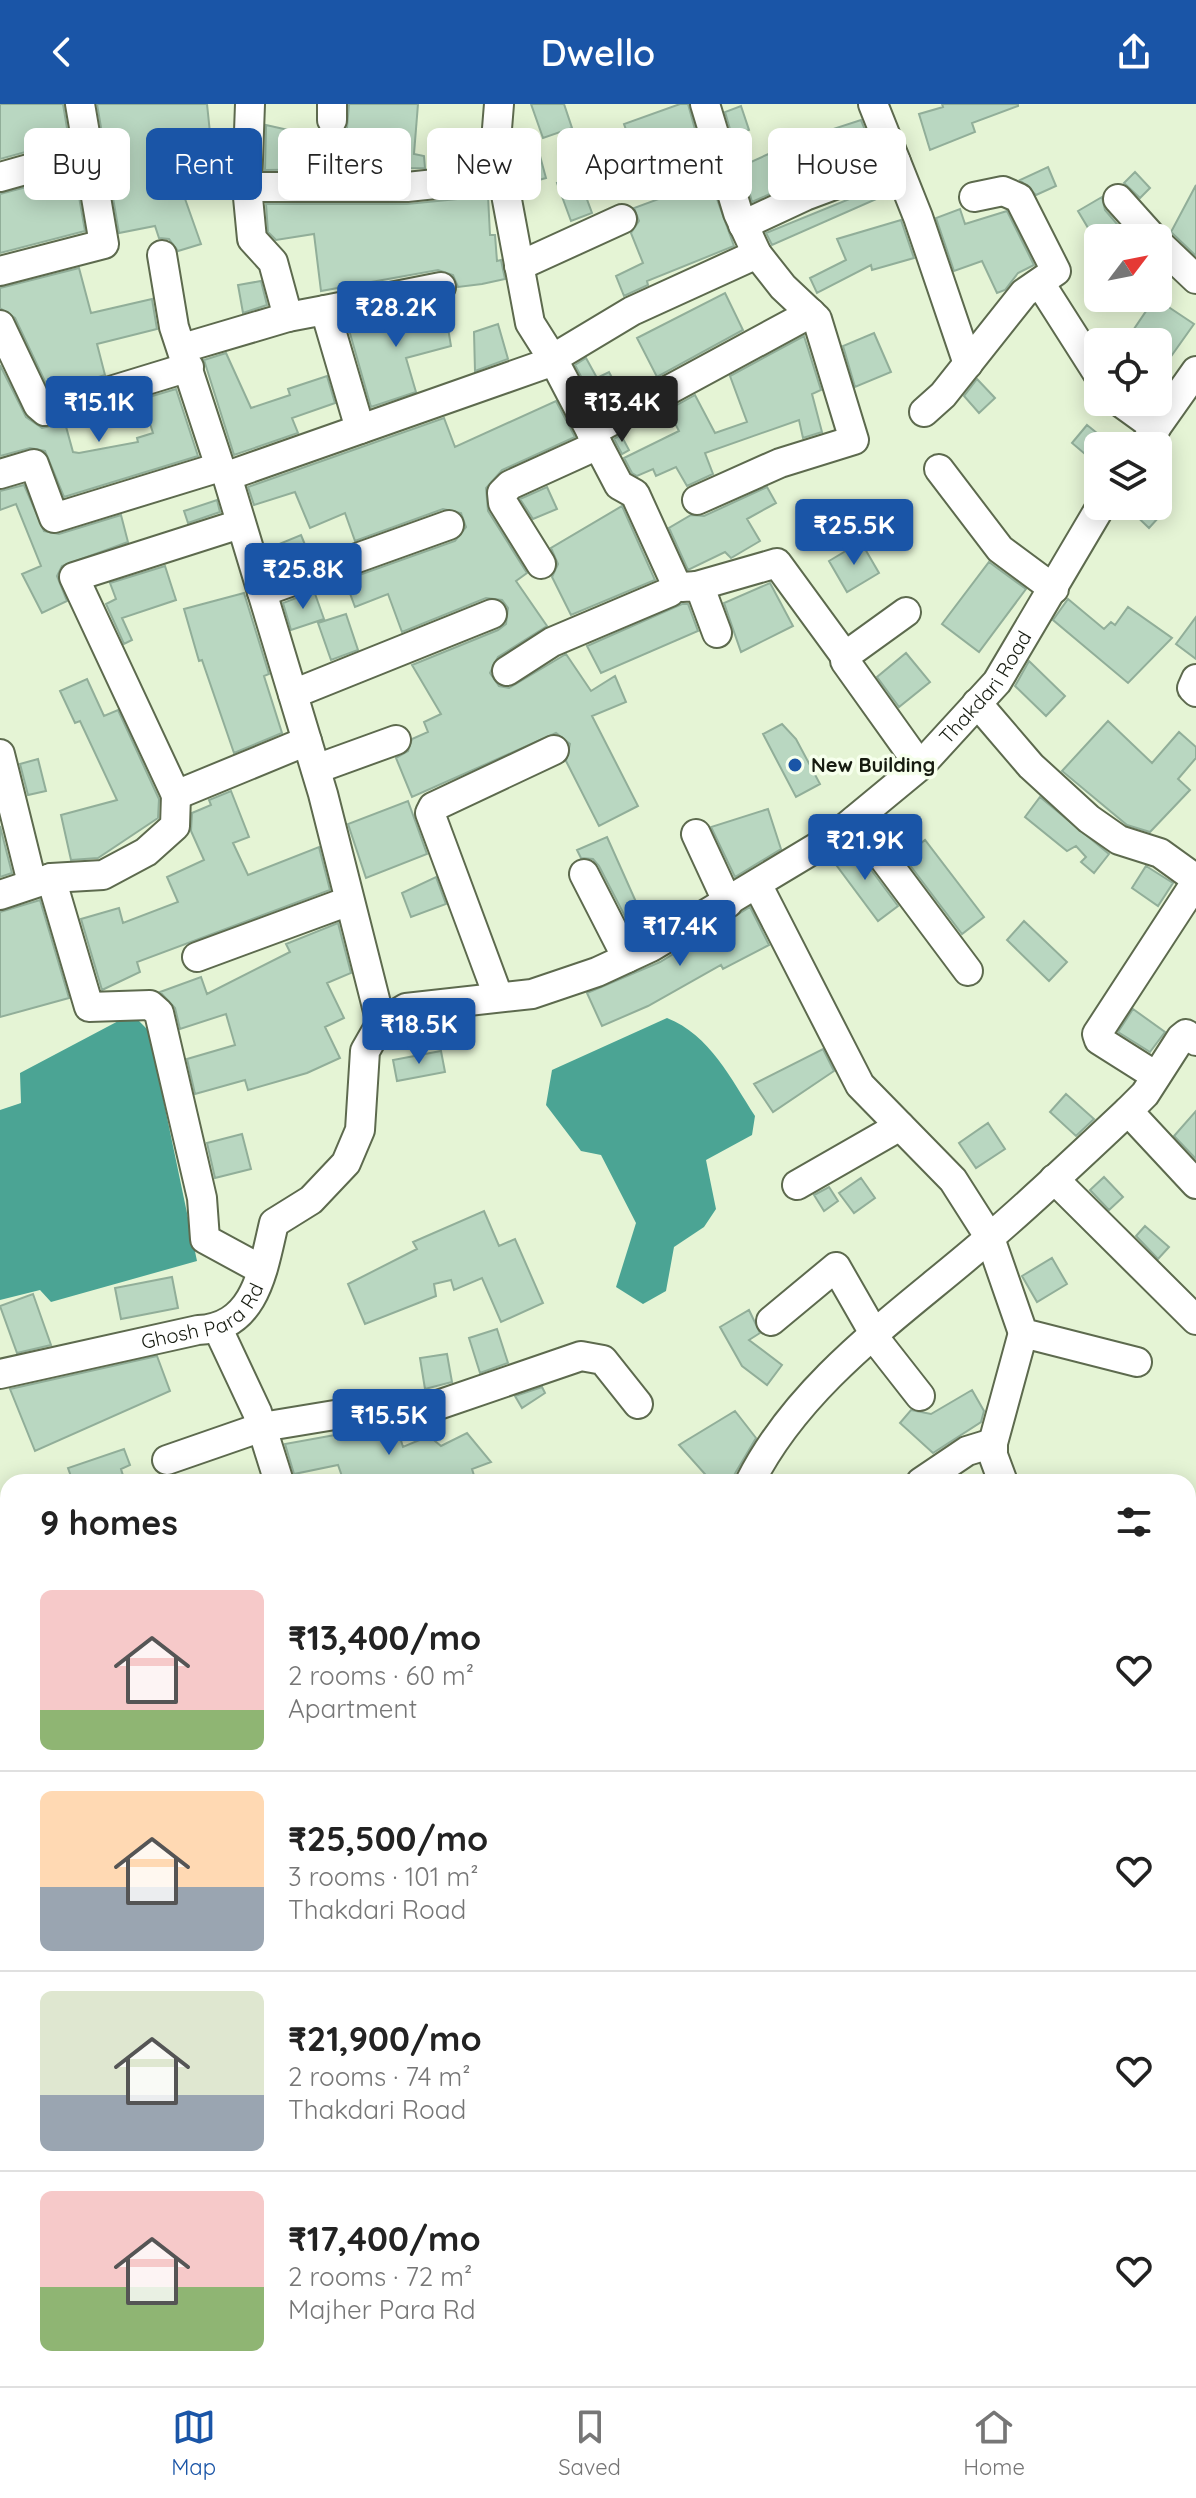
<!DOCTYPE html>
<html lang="en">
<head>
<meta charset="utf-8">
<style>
  :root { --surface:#fff; --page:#f6f6f6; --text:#222; --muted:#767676; --line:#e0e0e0; --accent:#1a55a7 }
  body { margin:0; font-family:Quicksand,sans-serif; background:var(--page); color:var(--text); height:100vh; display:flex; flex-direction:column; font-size:30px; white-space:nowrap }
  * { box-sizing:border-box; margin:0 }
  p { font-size:26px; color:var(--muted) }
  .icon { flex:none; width:44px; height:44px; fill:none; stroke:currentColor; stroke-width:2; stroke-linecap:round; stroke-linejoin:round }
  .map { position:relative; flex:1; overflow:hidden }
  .side { position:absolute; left:0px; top:1370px; width:1196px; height:912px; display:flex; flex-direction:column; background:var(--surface); border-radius:24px 24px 0 0; box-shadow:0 4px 20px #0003 }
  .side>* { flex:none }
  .hud { position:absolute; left:24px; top:24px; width:1148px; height:72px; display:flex; gap:16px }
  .needle { width:52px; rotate:58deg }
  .tools { position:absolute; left:1084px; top:120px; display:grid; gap:16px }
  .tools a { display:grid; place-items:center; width:88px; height:88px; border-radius:12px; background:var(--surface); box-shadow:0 4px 20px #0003; font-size:40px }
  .price { position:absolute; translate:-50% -68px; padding:0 18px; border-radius:8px; background:var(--accent); color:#fff; font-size:26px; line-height:52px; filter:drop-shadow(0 2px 4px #0008) }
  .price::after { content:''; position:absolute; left:50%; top:48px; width:24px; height:18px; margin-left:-12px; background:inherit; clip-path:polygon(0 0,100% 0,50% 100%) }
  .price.current { background:#222; color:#fff }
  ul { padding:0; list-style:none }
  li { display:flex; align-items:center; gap:24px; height:200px; padding:0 40px }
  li+li { border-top:2px solid var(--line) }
  li span { display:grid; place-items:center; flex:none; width:224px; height:160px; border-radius:12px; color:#555 }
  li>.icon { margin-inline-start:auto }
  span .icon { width:96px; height:96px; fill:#fffc; stroke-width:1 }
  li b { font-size:34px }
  h2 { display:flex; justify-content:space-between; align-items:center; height:96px; padding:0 40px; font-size:34px }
  .tag { padding:0 28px; border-radius:12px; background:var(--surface); box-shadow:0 4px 20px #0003; font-size:28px; line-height:72px }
  .tag.current { background:var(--accent); color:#fff }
  header { display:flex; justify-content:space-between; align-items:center; height:104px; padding:0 40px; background:var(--accent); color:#fff; font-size:36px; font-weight:600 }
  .dock { display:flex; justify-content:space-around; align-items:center; height:112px; border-top:2px solid var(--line); background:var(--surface); font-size:22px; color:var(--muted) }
  .dock a { display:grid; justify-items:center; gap:4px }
  .dock .current { color:var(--accent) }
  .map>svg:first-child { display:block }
</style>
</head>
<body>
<header><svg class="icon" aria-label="back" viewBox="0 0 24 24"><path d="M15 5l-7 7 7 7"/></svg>Dwello<svg class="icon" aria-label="share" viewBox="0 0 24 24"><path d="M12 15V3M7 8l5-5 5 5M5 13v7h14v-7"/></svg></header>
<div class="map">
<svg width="1196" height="2282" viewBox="0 0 1196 2282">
  <rect width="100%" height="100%" fill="#e5f4d5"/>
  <path fill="#4ba494" d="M135,913L149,927L197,1157L51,1198L40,1186L0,1196V1006L21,999L20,969L124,914Z
    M667,914C710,931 731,975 755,1012L752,1031L706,1056L716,1105L704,1123L674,1143L666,1187L643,1200L616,1183L636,1119L601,1051L581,1047L546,1001L552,966Z"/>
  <path fill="#b9d7c1" stroke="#91ae99" stroke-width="2" d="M0,0H63L69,36L0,55Z
    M97,0H207L212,48L231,49L230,73L178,75L201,140L178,147L169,135L159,134L155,122L119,129Z
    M349,0H418L414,50L424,52L425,64L265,66L266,21L333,36L347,24Z
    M531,0H564L572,24L543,34Z
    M680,0H688L701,47L585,90L592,109L571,117L557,79L636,54L624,20Z
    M942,0H1018V2L972,19L975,28L930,46L919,10L943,3Z
    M741,2L749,26L732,32L725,8Z
    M861,16L874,48L847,58L833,25Z
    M795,38L810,72L752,98L742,62Z
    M537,41L546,74L521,81L515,47Z
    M1048,63L1056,82L1036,91L1020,76Z
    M1135,68L1150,84L1140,94L1124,79Z
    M75,70L85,127L0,149V90Z
    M710,76L734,142L647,177L648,181L624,192L616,172L643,159L631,129L639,117L634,104Z
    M886,80L890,89L772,141L766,129Z
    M1196,81V152L1171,128Z
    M488,92L490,131H495L497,157L501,156L505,175L482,180L458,183L453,171L438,166L321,187L314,130L276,136L268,128L266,100H407Z
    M1102,93L1105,106L1129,134H1094L1078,107Z
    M960,105L965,120L1007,107L1034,161L1018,169L1005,186L997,189L982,157L954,167L936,114Z
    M901,116L914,154L872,166L871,161L817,189L810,174L846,156L837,135Z
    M79,164L91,209L152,195L157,225L97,240L105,271L50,288L15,214L0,204V184Z
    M261,177L267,201L243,209L238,181Z
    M725,189L743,226L657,273L637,234Z
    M1155,194L1194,220L1172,251L1158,238L1134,225Z
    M444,200L451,242L406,254L416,288L371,303L347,219Z
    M498,220L508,255L475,267L474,228Z
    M874,229L891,268L855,283L843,242Z
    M804,232L821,286L812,290L822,328L803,334L799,316L705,349L713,370L687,382L676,363L656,372L653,365L637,372L632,369L624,354L679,327L668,306L695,291L715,329L747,318L730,272Z
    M226,249L251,304L290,291L288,285L327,272L335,299L292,314L298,329L234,351L204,256Z
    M586,254L597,274L609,268L622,292L598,305L575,261Z
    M0,261L26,313L42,324L65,319L73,348L79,349L138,338L137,334L153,329L142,295L176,285L198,352L64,393L45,347L30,344L0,352Z
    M977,275L995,294L979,309L964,292Z
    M556,297L575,333L502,366L486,384L488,407L527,469L516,477L547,522L498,553L490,569L499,582L509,584L566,550L591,587L615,572L626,598L592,612L638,702L599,722L566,657L570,640L556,629L412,693L396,654L408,647L412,635L428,628L424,618L441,610L412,561L498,526L506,520L508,504L502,496L486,494L402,528L388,490L355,503L345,476L455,437L466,423L461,409L443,405L355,437L345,409L310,424L295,388L254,401L248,383L444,314L455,343Z
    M1087,321L1113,342H1098V361L1072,339Z
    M621,331L629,346L622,350L614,335Z
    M24,381L44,427L59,430L121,411L128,438L62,462L57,472L67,497L42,509L22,470L41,462L16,400L0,406V387Z
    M547,383L557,405L533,415L520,395Z
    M767,383L776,399L747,415L760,437L731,454L725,448L688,466L669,424L691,411L704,412Z
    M217,396L220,408L188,419L184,407Z
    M622,402L655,476L571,511L552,473L558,460L551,444Z
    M1126,402H1169L1149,424Z
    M301,431L310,453L273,466L267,445Z
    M861,438L879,469L847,488L829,457Z
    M989,458L1026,485L979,548L942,520Z
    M165,462L176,496L122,514L132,536L124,540L106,500L116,495L110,479Z
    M770,479L793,522L741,548L724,499Z
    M314,487L324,515L291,526L283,499Z
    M244,489L269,570L264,572L282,629L234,649L202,556L199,557L184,505Z
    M1068,495L1104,525L1111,518L1115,521L1128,503L1172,534L1128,579L1053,516Z
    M682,500H688L698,527L601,569L587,542Z
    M346,510L358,546L331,556L318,519Z
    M1196,513V555L1176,540Z
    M906,549L930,578L899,603L877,573Z
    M1029,557L1065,592L1046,612L1015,582Z
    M87,575L104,612L118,606L159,695L158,714L98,754L71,756L61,711L117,696L80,617L75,619L60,587Z
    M1108,617L1152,659L1179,628L1196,643V654L1178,675L1190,686L1150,728L1127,721L1062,667Z
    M782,620L796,635L820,680L796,693L763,630Z
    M38,655L46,687L28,691L20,660Z
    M231,687L249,733L233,739L248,771L319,743L330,786L137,858L140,868L102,886L81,815L119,804L123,819L178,798L167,773L204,756L191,727L192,709L211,701L209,696Z
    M1040,693L1109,750L1094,769L1081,758L1086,753L1076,742L1067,747L1025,713Z
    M408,697L427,750L366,774L348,720Z
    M768,705L781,745L735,773L711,723Z
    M885,713L911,747L925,736L984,813L962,830L878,719Z
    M0,722L12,769L0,773Z
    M607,733L645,818L631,824L599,762L593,755L581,754L577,746Z
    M852,740L898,802L878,817L831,754Z
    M1146,762L1173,779L1158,802L1132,784Z
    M436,773L446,800L411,813L402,789Z
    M40,796L69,894L0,913V808Z
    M750,803L769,841L723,865L721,861L648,902L602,922L587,889L660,858Z
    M1024,817L1067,858L1049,877L1007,836Z
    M338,819L351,869L327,879L344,914L325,923L340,954L307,969L248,986L245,976L195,990L187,955L235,941L226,910L180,925L175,904L160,888L201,873L207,890L290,848L286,840Z
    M1133,905L1165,928L1150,948L1118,928Z
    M823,945L834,967L773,1008L754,980Z
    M441,947L445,968L397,977L393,956Z
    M1066,990L1094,1015L1076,1032L1050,1008Z
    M1196,1007V1055L1174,1032Z
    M988,1019L1005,1045L976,1064L959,1039Z
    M242,1030L251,1065L215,1074L207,1039Z
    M1104,1073L1123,1093L1109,1106L1090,1086Z
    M861,1074L875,1094L854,1109L839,1089Z
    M829,1083L838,1097L824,1107L814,1091Z
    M484,1107L499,1142L515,1135L543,1199L501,1218L482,1174L454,1186L451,1176L434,1180L436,1192L365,1220L348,1180L417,1145L413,1138Z
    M1145,1122L1169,1143L1158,1155L1136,1132Z
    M1052,1154L1067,1180L1037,1198L1022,1172Z
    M172,1173L178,1204L121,1215L115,1184Z
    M33,1190L51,1241L17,1249L0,1202Z
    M749,1206L760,1229L749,1236L782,1261L767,1281L742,1262L720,1223Z
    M497,1225L508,1259L480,1269L469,1234Z
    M447,1250L452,1278L425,1285L420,1254Z
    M157,1252L170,1287L35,1347L10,1285Z
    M542,1283L545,1289L522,1304L515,1292Z
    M972,1286L984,1307L981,1318L933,1349L900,1319L911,1306L931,1310Z
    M735,1307L756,1334L730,1378H712L679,1341Z
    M396,1320L403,1343L429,1332L441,1342L467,1329L491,1358L472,1365L476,1378H344L338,1361L294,1370L285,1340Z
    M124,1345L130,1361L121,1365L125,1378H73L68,1364Z"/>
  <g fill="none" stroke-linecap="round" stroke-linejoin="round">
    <defs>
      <g id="minor">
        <path d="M499,0L496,37L530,219L554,257L619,381L635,390L676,480L670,488L552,538L507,567"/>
        <path d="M873,0L918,113L968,260"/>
        <path d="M332,16V0"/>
        <path d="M0,73L89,48"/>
        <path d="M247,83H407L502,73"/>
        <path d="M1118,95L1153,134"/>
        <path d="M743,121L805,92L896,58"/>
        <path d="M1158,139L1196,175"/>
        <path d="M162,151L174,223L220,363L227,372L323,690L381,919"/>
        <path d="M519,162L622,115"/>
        <path d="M0,167L104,140L80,0"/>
        <path d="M1040,179L1098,270"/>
        <path d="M325,206L441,183"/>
        <path d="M288,213L325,206L360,325"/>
        <path d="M0,221L38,301L45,307L189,263"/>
        <path d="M183,244L288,213L273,158L252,135L247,83L250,0"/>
        <path d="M1120,298L1156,324"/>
        <path d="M924,308L943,291L1024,189L1056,167L1019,94L1003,87L974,93"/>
        <path d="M591,328L811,209"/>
        <path d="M1143,342L1196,267"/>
        <path d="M939,365L1000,445L1054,485"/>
        <path d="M0,370L34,360L54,414L220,363"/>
        <path d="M227,372L554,257L562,249L632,207L757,150"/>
        <path d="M697,396L780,359L854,336L817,215L783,183L757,150L738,109L705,0"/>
        <path d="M240,420L74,473L176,691L307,637"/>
        <path d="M541,460L503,399L502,389L510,381L598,341"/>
        <path d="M697,482L777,459L845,552"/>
        <path d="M682,483L697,482L701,486L717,529"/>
        <path d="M262,488L449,421"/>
        <path d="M906,508L845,552V557L920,662"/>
        <path d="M1196,575L1192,584L1196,588"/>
        <path d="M293,590L492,510"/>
        <path d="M977,599L1031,662L1089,715L1119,736L1160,749L1196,775"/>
        <path d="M0,650L32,779"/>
        <path d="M316,665L396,636"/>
        <path d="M855,716L968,867"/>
        <path d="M696,730L728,799"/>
        <path d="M584,770L627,854"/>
        <path d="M51,774L89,903L150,901L159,909L202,1094L205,1135L262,1166"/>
        <path d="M757,780L860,981L953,1076L990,1134L1023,1229L1137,1258"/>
        <path d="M0,791L51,774L103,771L146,748L175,722L176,691"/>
        <path d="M197,853L349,797"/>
        <path d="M498,892L430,709L433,703L554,646"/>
        <path d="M1156,972L1099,936L1097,930L1196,778"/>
        <path d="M1128,1007L1196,1080"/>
        <path d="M1054,1075L1196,1216"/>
        <path d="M797,1081L900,1022"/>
        <path d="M771,1217L836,1163L875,1231"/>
        <path d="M218,1225L257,1308L279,1378"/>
        <path d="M873,1232L920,1292"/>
        <path id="s1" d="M0,1270L198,1226C256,1224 263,1165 274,1119L311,1096L346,1059L360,1026L365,947L381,919L406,904L532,890L597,868L651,843L834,733L920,662L997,578L1101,402"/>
        <path d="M167,1356L262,1323L377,1304L438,1301L581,1252L603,1256L638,1300"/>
        <path d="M750,1378C802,1275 903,1209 988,1135C1036,1094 1082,1050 1128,1007L1145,990L1181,934L1186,930L1196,937"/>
        <path d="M921,1378L967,1347L993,1339"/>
        <path d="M1003,1378L993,1351V1339L1023,1229"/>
        <path d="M0,1462L8,1487"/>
        <path d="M1188,1757L1196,1764"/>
        <path d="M0,1775L8,1773"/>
        <path d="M1188,2009L1196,2019"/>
        <path d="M1188,2083L1196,2077"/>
        <path d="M1188,2148L1196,2153"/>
        <path d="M0,2218L8,2227"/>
        <path d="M64,2274L84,2282"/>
        <path d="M800,2274L806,2282"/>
        <path d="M1014,2274L1020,2282"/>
        <path d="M1178,2274L1184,2282"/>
        <path d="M32,2282L41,2274"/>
        <path d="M197,2282L213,2274"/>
        <path d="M688,2282L697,2274"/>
        <path d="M984,2282L996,2274"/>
      </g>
    </defs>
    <use href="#minor" stroke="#5d6a4e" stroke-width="32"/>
    <use href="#minor" stroke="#fff" stroke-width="28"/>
  </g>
  <circle fill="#1a55a7" stroke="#f6ffec" stroke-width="3" cx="795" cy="661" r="8"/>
  <g text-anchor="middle" stroke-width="7" stroke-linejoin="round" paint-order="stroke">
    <g font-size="20" fill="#161b10" stroke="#f6ffec">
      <text dy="7" stroke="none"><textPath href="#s1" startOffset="1300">Thakdari Road</textPath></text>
      <text dy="7" stroke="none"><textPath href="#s1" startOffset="214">Ghosh Para Rd</textPath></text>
    </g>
    <g font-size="20" font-weight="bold" fill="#161b10" stroke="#f6ffec" text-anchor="start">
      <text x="811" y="668">New Building</text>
    </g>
  </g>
</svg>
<div class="tools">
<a><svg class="needle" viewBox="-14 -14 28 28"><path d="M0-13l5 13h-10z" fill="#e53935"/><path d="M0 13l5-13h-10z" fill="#767676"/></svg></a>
<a><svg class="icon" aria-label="locate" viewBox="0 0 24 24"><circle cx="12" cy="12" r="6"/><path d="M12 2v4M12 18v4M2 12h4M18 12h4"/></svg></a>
<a><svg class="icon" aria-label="layers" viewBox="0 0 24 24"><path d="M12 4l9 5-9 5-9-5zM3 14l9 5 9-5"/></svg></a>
</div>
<b class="price" style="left:396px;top:245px">₹28.2K</b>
<b class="price" style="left:99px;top:340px">₹15.1K</b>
<b class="price current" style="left:622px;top:340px">₹13.4K</b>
<b class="price" style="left:854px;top:463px">₹25.5K</b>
<b class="price" style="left:303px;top:507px">₹25.8K</b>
<b class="price" style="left:865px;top:778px">₹21.9K</b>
<b class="price" style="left:680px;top:864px">₹17.4K</b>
<b class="price" style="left:419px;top:962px">₹18.5K</b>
<b class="price" style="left:389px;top:1353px">₹15.5K</b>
<div class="hud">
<a class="tag">Buy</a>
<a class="tag current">Rent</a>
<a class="tag">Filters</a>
<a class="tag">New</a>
<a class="tag">Apartment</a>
<a class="tag">House</a>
</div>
<section class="side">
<h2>9 homes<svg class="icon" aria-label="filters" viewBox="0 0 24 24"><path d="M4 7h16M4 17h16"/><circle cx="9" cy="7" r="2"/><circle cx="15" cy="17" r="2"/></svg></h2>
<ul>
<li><span style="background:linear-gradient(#f6c9c9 75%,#8fb573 0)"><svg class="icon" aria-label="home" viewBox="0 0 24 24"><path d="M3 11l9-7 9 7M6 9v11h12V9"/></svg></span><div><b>₹13,400/mo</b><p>2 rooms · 60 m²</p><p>Apartment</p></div><svg class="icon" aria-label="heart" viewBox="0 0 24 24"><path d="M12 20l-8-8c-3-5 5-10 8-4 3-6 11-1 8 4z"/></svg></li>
<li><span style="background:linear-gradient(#ffd9b3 60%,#9aa5b1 0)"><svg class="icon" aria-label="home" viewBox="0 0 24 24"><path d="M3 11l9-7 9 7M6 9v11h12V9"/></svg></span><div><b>₹25,500/mo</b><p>3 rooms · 101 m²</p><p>Thakdari Road</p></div><svg class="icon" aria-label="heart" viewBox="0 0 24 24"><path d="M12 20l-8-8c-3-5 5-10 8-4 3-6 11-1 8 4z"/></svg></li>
<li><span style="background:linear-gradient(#dfe7d0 65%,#9aa5b1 0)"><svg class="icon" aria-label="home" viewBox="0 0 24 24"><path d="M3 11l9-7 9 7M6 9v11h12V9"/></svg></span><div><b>₹21,900/mo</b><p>2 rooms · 74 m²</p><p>Thakdari Road</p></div><svg class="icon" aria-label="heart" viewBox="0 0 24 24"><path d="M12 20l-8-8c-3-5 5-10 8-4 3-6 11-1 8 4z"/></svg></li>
<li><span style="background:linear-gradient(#f6c9c9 60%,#8fb573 0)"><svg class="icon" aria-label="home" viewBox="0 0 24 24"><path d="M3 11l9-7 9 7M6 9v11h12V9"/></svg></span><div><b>₹17,400/mo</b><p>2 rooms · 72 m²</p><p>Majher Para Rd</p></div><svg class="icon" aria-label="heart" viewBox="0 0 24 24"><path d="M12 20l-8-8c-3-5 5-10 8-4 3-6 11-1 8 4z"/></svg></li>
</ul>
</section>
</div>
<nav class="dock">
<a class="current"><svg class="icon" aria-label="map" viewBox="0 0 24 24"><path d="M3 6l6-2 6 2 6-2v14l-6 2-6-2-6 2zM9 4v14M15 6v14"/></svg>Map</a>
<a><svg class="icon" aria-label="saved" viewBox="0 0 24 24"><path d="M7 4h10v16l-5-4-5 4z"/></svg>Saved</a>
<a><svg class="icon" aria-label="home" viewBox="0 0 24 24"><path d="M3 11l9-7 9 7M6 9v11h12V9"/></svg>Home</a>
</nav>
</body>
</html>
